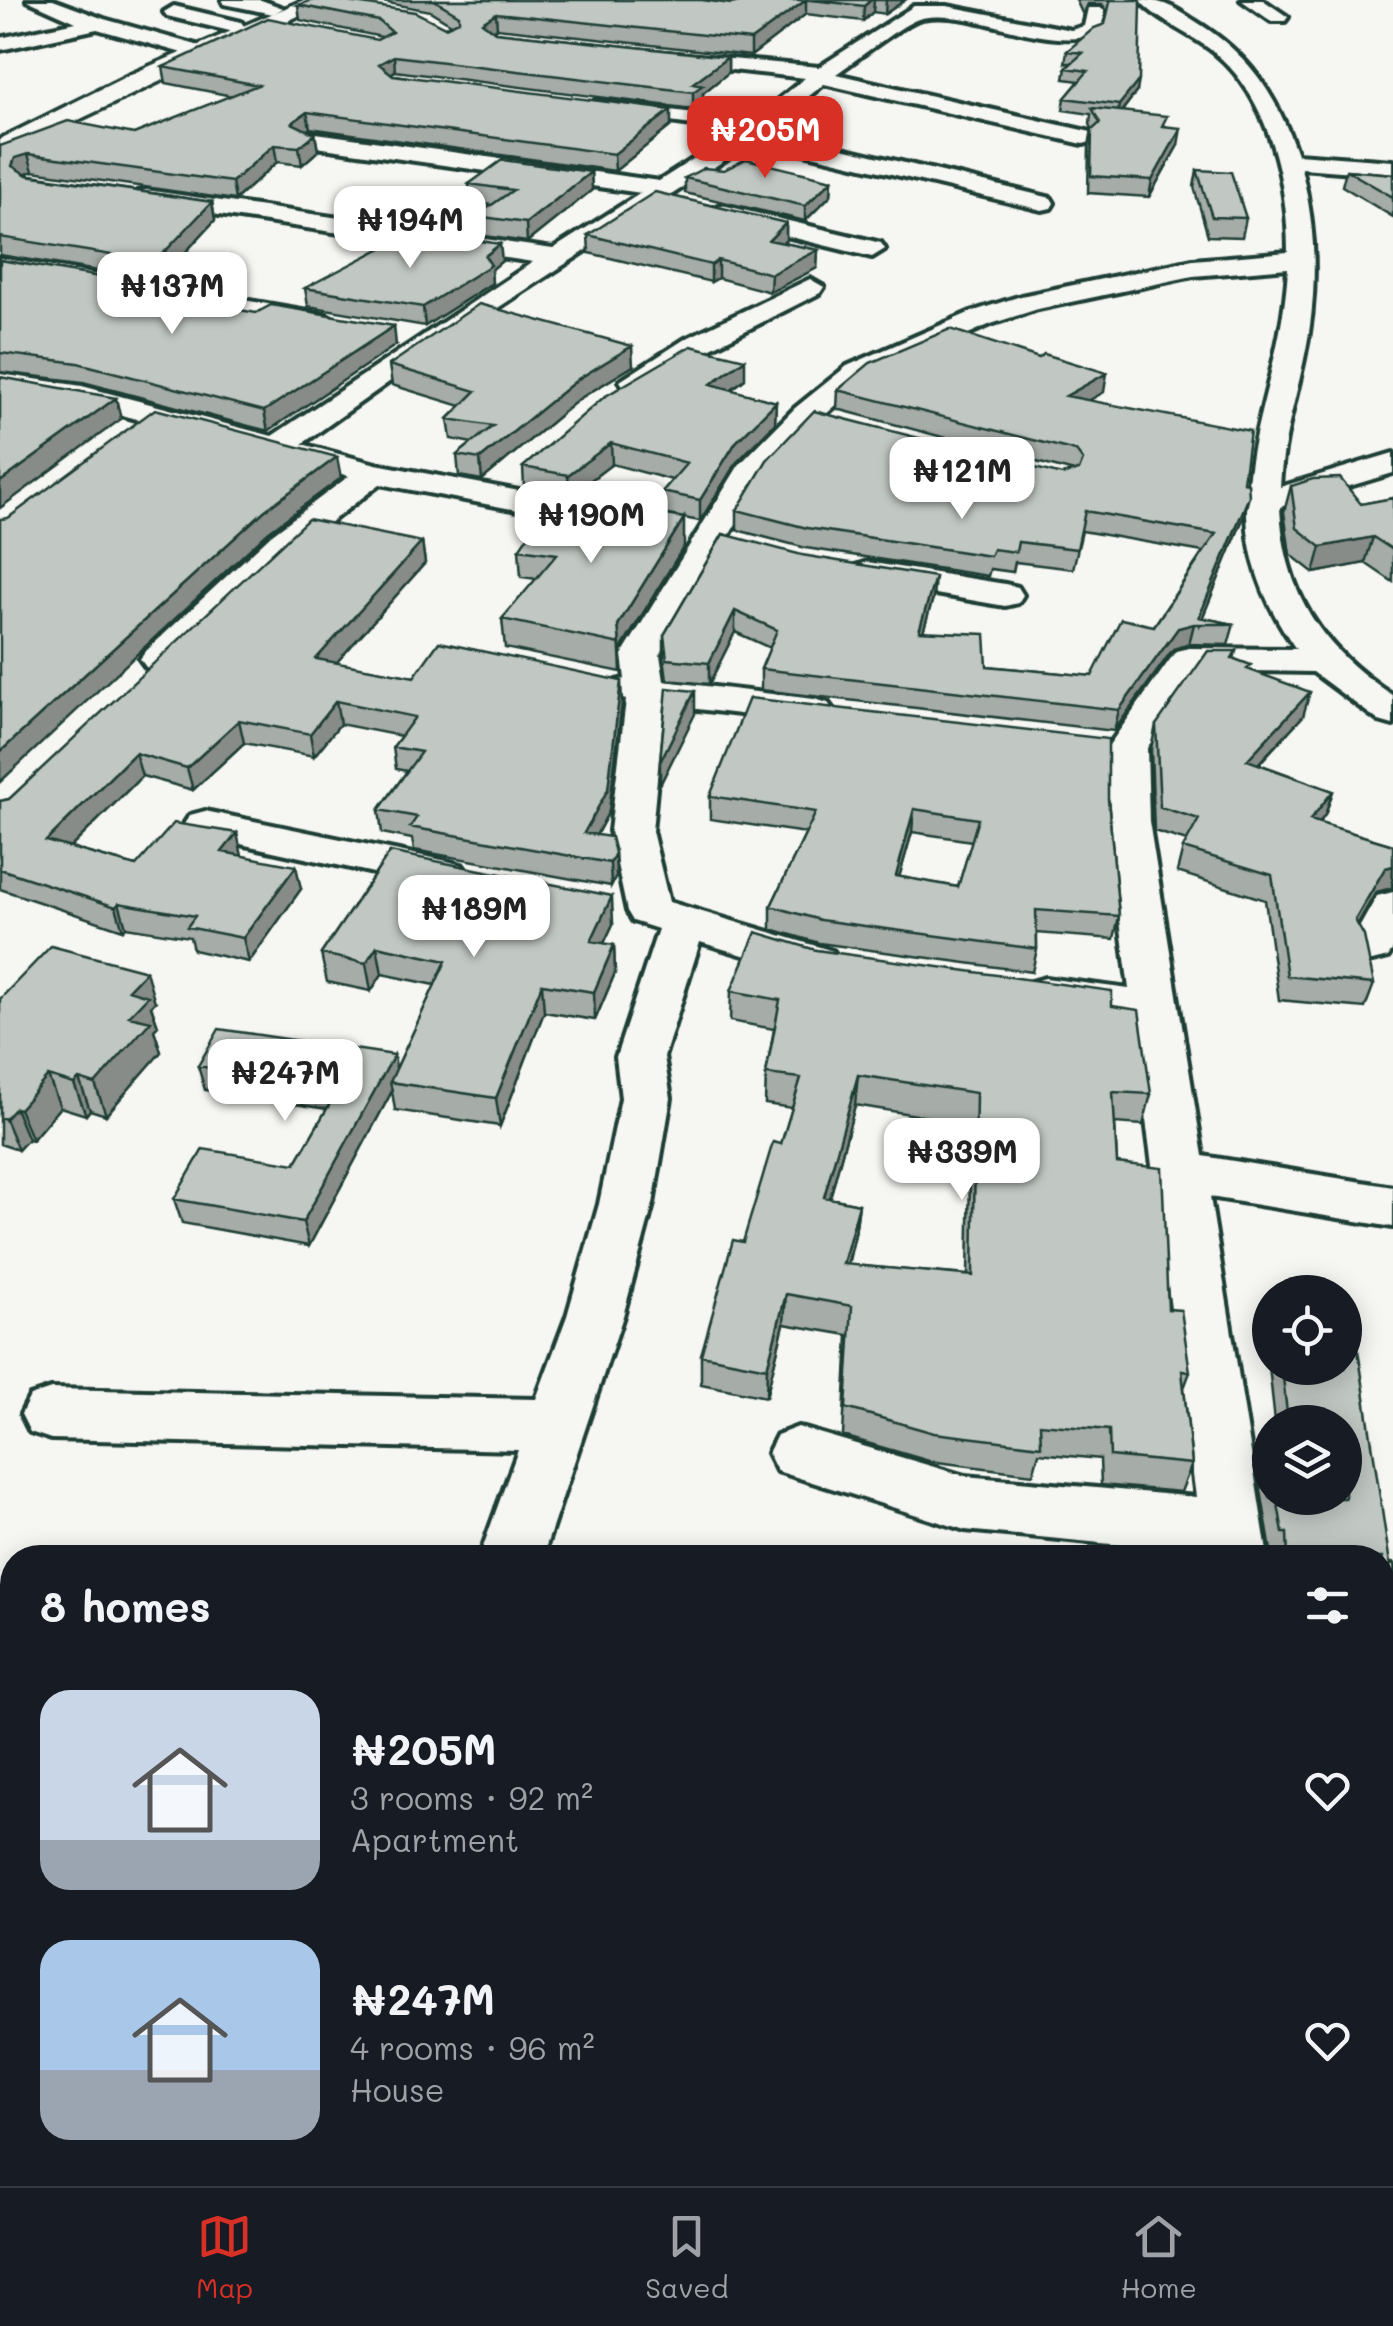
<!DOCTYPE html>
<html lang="en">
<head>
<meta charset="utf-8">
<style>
  :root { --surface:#171b24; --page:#20242c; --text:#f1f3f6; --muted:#9ea1a6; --line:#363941; --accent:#d93025 }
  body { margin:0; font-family:Mali,sans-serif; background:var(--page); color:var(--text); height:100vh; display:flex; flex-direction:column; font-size:38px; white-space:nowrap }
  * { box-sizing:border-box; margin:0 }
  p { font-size:32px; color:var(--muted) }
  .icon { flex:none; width:55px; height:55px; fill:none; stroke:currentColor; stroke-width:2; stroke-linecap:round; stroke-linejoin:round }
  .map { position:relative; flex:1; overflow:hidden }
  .panel { position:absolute; left:0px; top:1545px; width:1395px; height:642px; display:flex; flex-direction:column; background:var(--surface); border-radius:40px 40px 0 0; box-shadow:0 5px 25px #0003 }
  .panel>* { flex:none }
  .buttons { position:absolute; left:1252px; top:1275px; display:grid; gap:20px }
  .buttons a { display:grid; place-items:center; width:110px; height:110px; border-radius:50%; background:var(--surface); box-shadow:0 5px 25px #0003; font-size:50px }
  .price { position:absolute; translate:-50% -85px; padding:0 22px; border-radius:20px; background:#fff; color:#222; font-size:32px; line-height:65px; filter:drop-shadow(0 2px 5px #0008) }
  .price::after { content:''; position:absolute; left:50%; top:60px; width:30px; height:22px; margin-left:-15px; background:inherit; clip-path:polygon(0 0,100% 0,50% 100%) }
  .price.current { background:var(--accent); color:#fff }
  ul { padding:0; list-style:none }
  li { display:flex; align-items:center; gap:30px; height:250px; padding:0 40px }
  li span { display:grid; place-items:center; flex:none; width:280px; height:200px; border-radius:30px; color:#555 }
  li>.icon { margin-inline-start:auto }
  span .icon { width:120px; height:120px; fill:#fffc; stroke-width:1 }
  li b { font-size:42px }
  h2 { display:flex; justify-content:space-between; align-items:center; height:120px; padding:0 40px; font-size:42px }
  .dock { display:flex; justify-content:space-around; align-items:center; height:140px; border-top:2px solid var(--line); background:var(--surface); font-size:28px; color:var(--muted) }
  .dock a { display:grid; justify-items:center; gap:5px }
  .dock .current { color:var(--accent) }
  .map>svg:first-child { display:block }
</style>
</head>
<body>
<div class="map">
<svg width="1393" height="2186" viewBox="0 0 1393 2186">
  <rect width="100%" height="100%" fill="#f6f6f2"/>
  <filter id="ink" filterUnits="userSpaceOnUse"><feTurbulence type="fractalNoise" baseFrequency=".01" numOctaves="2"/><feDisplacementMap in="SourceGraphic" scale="20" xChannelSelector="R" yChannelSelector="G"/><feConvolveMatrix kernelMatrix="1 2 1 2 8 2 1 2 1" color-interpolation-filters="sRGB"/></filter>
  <g filter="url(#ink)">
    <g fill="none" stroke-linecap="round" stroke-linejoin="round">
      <defs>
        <path id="minor" d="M27,0H53L104,19L207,48L210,52L200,58L97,29L0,50V38L76,22Z
          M222,0H261L283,8L273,14L224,4Z
          M1139,0C1163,0 1175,8 1195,21C1249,54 1276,94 1297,154L1393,161V175L1301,168C1317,231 1318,296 1304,359C1295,402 1282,442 1280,487L1393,453V473L1280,507C1284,594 1322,649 1393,695V725L1379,721L1313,672L1200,670L1147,748L1149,821L1203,1156L1393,1187V1227L1210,1197L1268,1558H1204V1553L965,1530L777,1471L768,1453L777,1435L798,1427L965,1476L1196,1497L1133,1022L1028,1005L1021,994L1028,983L1045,978L1129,989L1107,821V748L1176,651L1189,648L1296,649C1195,506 1280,415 1288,268L1193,276L1038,309L991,324L867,378L817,422L763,477L660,655L664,681L814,699L828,703L834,711L828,719L814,723L664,705L652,831L669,902L833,951L840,962L833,973L817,977L700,942L664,1057L671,1098L653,1204L623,1316L542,1558H479L518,1450L51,1439L30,1432L21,1414L30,1396L51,1389L536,1399L567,1316L599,1204L621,1098L616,1057L658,929L633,921L627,911L610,831L626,700L616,697L611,689L616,681L625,679L622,655L739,465L795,408L847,366L971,312L1021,296L1193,260L1288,252C1288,185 1270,98 1215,53C1192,34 1159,22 1139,0Z
          M1241,0H1263L1288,17L1285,21H1271Z
          M174,6L241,22L244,26L234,32L167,16L164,12Z
          M914,6H947L1071,30L1084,26L1088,8H1102L1105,12L1100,34C1037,52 978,8 922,18C905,21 854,62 836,74L1091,132L1094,137L1091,142L1083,144L824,84L767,130L1051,198L1054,203L1051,208L1042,210L754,141L441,345L302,444L376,464L625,511L630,518L625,525L613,528L380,484L295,549L172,667L159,670L146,667L140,659L146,651L271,535L349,476L80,404L0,392V374L82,386L272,436L533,262L146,204L137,202L134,197L137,192L146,190L553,249L641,193L309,146L298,139L309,132L659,181L737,131L603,113L595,111L592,106L595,101L753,120L805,78L661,62L654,60L651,56L654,52L819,67Z
          M722,205L881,243L885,249L872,257L713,218L709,213L713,208Z
          M0,258L325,314L339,322L325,330L0,274Z
          M810,279L824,287L820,293L705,351L646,387H624L620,381L685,339Z
          M867,562L1005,584L1018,587L1023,595L1018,603L1005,606L855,580L849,573L855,566Z
          M205,811L447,861L462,865L469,875L462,885L447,889L190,833L184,824L190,815Z
          M1393,892V949L1388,957L1372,961L1356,957L1349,946L1377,896Z
          M1382,1565L1393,1566V1626L1382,1625Z
          M0,1928L12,1929V2003L0,2002Z
          M1382,2122L1393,2124V2186H1289V2175H1382Z
          M229,2175H310L306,2186H224Z"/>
        <path id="major" d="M304,0H332L0,157V139L129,75Z"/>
      </defs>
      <use href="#minor" stroke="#1f3d34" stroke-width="8"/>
      <use href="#major" stroke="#1f3d34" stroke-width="7"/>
      <use href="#minor" fill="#f6f6f2" fill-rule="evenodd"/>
      <use href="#major" fill="#f6f6f2" fill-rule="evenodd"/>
    </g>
    <path fill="#a6aca8" stroke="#1f3d34" stroke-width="2.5" fill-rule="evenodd" d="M372,0H702L731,4L748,0H905L885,14L873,12L863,21L806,14L751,56L497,28L493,31L495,32L728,57V73L703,93V101L693,109L395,71L391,74L671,126L615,171L310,128L307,130L315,134L318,151L302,165L277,162L235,200L33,171L25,174L212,202L215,220L159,281L0,255V146L134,134L232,96L166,83L163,67L377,40L382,37L300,20L298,5L445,27L451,24L430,11Z
      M1076,0H1139L1137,91L1122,111L1165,126L1178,145L1149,197L1088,193L1089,146L1092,129L1090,124L1091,114L1063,110L1065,98L1079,81L1064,79L1066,68L1071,63H1065L1067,51L1105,24L1108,12L1102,4H1088L1083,15Z
      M724,170L832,180L831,195L805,221L685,193V178Z
      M1197,170L1246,218L1242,237L1208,236L1194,187Z
      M1346,170L1393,174V217L1342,186Z
      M591,172L592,190L527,242L478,235L476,216L492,205L470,202L469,184Z
      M786,223V240L783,243L818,250L817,268L770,292L718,278L711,282L589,253L588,235Z
      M0,260L135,283L139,298L396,345L268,431L83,382L0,372Z
      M502,261L491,270L492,283L425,326L308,306L305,288Z
      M389,365L633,366L579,399L482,480L459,476L457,455L472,443L451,439L448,419L461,406L392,385Z
      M745,379L731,390L776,402L775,423L736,463L700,521L662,514V492L672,480L612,464L570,496L524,488L523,467Z
      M838,390L1104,392L1089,400L1243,482L1244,516L1202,618L1234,624L1228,645L1189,644L1173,649L1114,731L761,690V669L770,648L735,632L709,684L667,680L664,656V635L723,534L933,598L923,631L987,666L1092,676L1154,626L1203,552L1082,531L1073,569L1015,562L1013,572L990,569L988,576L806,548L737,530V510L1062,475L1074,472L837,409Z
      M1291,486L1361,504L1393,498V582L1365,563L1314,573L1290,554L1284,512Z
      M422,542L425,563L336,663L414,677L622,703L609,811L596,835L615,853L616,876L611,886L414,850L412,839L382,833L379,810L407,771L396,769L393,747L401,736L340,724L314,756L244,743L193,790L142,776L70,848L136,866L242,856L301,889L249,962L193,950L190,937L126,927L123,930L0,889V801L9,799Z
      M684,546L620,651L621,672L505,648L502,619L537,579L521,577L519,549Z
      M1236,651L1234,659L1303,716L1259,764L1333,791L1325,815L1318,823L1393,845V889L1376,892L1357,924L1374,984L1365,1008L1279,1000L1265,900L1177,872L1183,848L1187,841L1154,831L1151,749L1156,725Z
      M710,796L1108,799L1119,916L1114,939L1037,933V949L1032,972L819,943L771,929V906L806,833L710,819ZM912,832L972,841L958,887L899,877Z
      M390,852L613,924L604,943L614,945L615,973L595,1020L544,1012L500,1126L395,1110L392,1091L309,1246L182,1223L174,1199L295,1164L327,1109L205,1090L198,1066L396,1069L435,985L382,974L371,991L327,982L321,954Z
      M816,950L1112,1006L1151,1094L1143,1125L1115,1123L1117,1163L1190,1372L1184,1388L1192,1464L1181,1492L1101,1485L1100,1459L1039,1453L1033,1474L929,1461L843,1436L848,1335L784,1324L766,1397L701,1384V1355L781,1144L792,1108L765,1104L766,1074L774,1029L730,1021L731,991ZM855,1105L971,1124L968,1275L848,1265L855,1234L859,1204L830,1198Z
      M0,999L155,1002L151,1006L158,1026L154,1030L161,1052L106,1115L90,1110L86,1115L60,1107L32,1140L28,1139L18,1150L0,1144Z
      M1270,1364V1368H1345L1393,1602V2143L1382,2152V1558L1272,1557L1255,1454L1266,1430H1270V1498H1345V1422H1275L1269,1366Z"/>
    <path fill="#878c88" stroke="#1f3d34" stroke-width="2.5" d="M806,0V14L751,56V40Z
      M871,0H874L873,12L863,21L864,6Z
      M886,0H905L885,14Z
      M496,13L497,28L483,37L482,22Z
      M394,56L395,71L380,80L379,64Z
      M728,57V73L703,93V101L693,109V83Z
      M1139,80L1137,91L1117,117L1119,105Z
      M671,110V126L615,171L614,154Z
      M307,112L310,128L294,140L292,123Z
      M1181,128L1178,145L1149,197L1152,180Z
      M315,134L318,151L302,165L299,147Z
      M274,145L277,162L235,200L232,182Z
      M28,154L33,171L20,175L12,166L15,158Z
      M591,172L592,190L527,242L526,223Z
      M832,180L831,195L805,221V206Z
      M212,202L215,220L159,281L155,262Z
      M786,223V240L769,257V240Z
      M500,244L502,261L491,270L492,283L425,326L423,307Z
      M818,250L817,268L770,292L771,274Z
      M718,260V278L711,282V265Z
      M135,283L140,302L123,295Z
      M394,326L396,345L268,431L264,411Z
      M632,346L633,366L579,399L482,480L480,459L578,379Z
      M745,359V379L711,404V384Z
      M1107,373L1104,392L1063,415L1066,396Z
      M116,398L121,419L0,508V482Z
      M776,402L775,423L736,463L700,521V500L736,442Z
      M611,443L612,464L570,496L568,475Z
      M337,457L341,478L268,532L0,782V752L264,511Z
      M1249,496L1244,516L1200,624L1199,617Z
      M684,518V546L620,651L618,625Z
      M1373,537L1365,563L1314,573L1321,547Z
      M422,542L425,563L320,681L316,659Z
      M935,577L933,598L917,652L919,631Z
      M735,611V632L709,684V663Z
      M1194,624L1189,644L1173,649L1114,731L1119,710L1178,628Z
      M621,681L622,703L609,811L585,856L584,833Z
      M695,691V714L660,785V762Z
      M1310,692L1303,716L1240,783L1247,760Z
      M336,701L340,724L314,756L310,734Z
      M239,720L244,743L193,790L187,768Z
      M135,753L142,776L54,864L46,841Z
      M1333,791L1325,815L1302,845L1310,820Z
      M914,809L912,832L893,899L896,876Z
      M237,833L242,856L222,852Z
      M615,853L616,876L611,886L610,863Z
      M296,866L301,889L249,962L243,938Z
      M1393,866L1392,888L1376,892L1346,944L1355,920L1385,868Z
      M612,896L613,924L592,969L591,941Z
      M119,903L126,927L123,930L116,907Z
      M614,945L615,973L595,1020L594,992Z
      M377,946L382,974L371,991L366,963Z
      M146,971L155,1002L151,1006L158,1026L154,1030L161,1052L106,1115L95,1084L129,1016L128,990Z
      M542,984L544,1012L500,1126L496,1098Z
      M394,1055L398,1079L390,1082L392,1091L309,1246L303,1222Z
      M858,1075L855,1105L822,1227L824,1197Z
      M48,1076L60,1107L32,1140L19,1109Z
      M79,1079L90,1110L86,1115L74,1084Z
      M15,1108L28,1139L18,1150L5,1119Z
      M859,1204L855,1234L840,1294L843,1264Z
      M786,1294L784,1324L766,1397L767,1368Z
      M198,2175H223L218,2186H193Z"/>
    <path fill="#c1c8c3" stroke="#1f3d34" stroke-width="2.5" fill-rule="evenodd" d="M313,0H335L415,12L445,27L459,21V15L434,0H702L731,4L748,0H806L751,40L496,13L482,22L495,32L728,57L693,83L703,85L693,92L394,56L379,64L393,75L671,110L614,154L307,112L292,123L315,134L299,147L274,145L232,182L28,154L15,158L12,166L27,175L212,202L155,262L0,237V146L68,121L134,134L258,85L163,67L268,18L377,40L392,32L379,21L298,5Z
      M812,0H871L864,6Z
      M1109,0H1139L1141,4L1139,80L1119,105L1065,98L1088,71L1066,68L1083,53L1067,51L1094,28L1105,24L1110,2Z
      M1092,108L1167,116L1162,126L1181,128L1152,180L1091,176L1092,130L1100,123Z
      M746,159L832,180L805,206L685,178L704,168L724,170Z
      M502,160L591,172L526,223L476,216L513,190L469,184Z
      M1197,170L1231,172L1246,218L1212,217Z
      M1346,170L1393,174V197Z
      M655,192L786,223L769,240L818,250L771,274L718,260L711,265L588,235Z
      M450,236L500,244L485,256L491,265L423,307L305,288L395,241L435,247Z
      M0,260L135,283L123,295L199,310L208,304L256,313L271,305L394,326L264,411L78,363L0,353Z
      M479,304L632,346L578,379L480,459L457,455L493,426L448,419L476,391L389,365Z
      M950,329L1039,358L1044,354L1107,373L1066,396L1250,431L1243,482L1248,483L1249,496L1199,617L1234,624H1194L1178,628L1119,710L761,669L777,630L735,611L709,663L667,659L664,635L723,534L802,555L935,577L919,631L985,634L987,666L1092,676L1121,619L1154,626L1216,534L1085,511L1077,549L1018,542L1016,552L993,549L990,556L807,528L737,510L767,460L814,411L1062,475L1079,470L1083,460L1076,451L838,390L870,363Z
      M691,346L745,359L711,384L776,402L736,442L700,500L662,492L687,463L611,443L568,475L523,467L604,397Z
      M0,377L116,398L0,482Z
      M155,409L337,457L264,511L0,752V519L8,518Z
      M1340,478L1361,504L1393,498V550L1373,537L1321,547L1297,528L1291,486L1313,479Z
      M555,496L684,518L618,625L620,644L502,619L557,554L519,549Z
      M308,519L422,542L316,659L414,677L439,642L621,681L608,789L584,833L611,837L615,853L610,863L410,827L417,817L379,810L421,752L393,747L415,717L336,701L310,734L239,720L187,768L135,753L46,841L136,866L174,823L237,833L222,852L296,866L243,938L187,927L195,916L119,903L116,907L0,869V801L9,799Z
      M1208,651H1236L1232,658L1251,665L1247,669L1310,692L1247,760L1333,791L1310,820L1393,845V866L1385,868L1355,920L1364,936L1374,984L1287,976L1272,875L1183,848L1199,819L1160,807L1156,725Z
      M667,688L695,691L660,762Z
      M749,698L1108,739V799L1119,916L1036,910L1037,949L820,920L771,906L816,812L710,796ZM914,809L978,819L958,887L896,876Z
      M390,852L612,896L591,941L614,945L594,992L542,984L496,1098L390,1082L446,961L377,946L366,963L321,954Z
      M756,932L816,950L1112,991V1006L1139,1010L1151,1094L1113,1092L1117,1163L1162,1168L1168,1309L1181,1310L1190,1372L1182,1371L1192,1464L1110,1456L1109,1430L1040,1424L1041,1446L934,1433L846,1408L852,1306L786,1294L767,1368L701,1355L733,1240L743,1242L773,1142L781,1144L801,1078L766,1074L780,1000L731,991ZM858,1075L976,1093L973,1276L843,1264L859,1204L824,1197Z
      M51,946L146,971L128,990L148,996L129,1016L151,1021L95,1084L79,1079L74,1084L48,1076L19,1109L15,1108L5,1119L0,1117V999Z
      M219,1029L394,1055L303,1222L174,1199L203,1149L295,1164L339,1088L198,1066Z
      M1345,1349L1358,1350L1392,1577L1393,2140L1382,2138V1558H1288L1287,1533H1283L1277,1498H1345V1422H1288L1282,1368H1345Z
      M1266,1430H1270V1455Z
      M62,2175H198L193,2186H57Z
      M636,2175H1205V2186H633Z"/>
  </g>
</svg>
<div class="buttons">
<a><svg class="icon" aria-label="locate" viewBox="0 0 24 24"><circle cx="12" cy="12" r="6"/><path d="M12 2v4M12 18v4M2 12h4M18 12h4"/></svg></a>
<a><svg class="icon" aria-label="layers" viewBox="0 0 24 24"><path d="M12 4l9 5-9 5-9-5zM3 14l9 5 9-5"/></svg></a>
</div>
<b class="price current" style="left:765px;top:181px">₦205M</b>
<b class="price" style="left:410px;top:271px">₦194M</b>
<b class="price" style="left:172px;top:337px">₦137M</b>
<b class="price" style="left:962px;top:522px">₦121M</b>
<b class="price" style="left:591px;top:566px">₦190M</b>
<b class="price" style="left:474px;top:960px">₦189M</b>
<b class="price" style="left:285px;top:1124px">₦247M</b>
<b class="price" style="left:962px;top:1203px">₦339M</b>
<section class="panel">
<h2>8 homes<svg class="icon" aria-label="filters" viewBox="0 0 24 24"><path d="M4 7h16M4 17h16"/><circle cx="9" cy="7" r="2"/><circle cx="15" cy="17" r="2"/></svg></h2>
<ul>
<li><span style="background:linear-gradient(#c9d6e8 75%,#9aa5b1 0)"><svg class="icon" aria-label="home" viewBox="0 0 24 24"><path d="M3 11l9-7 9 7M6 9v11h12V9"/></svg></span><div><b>₦205M</b><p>3 rooms · 92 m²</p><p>Apartment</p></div><svg class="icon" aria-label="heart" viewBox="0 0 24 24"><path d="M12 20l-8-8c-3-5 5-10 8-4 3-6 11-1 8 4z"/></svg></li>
<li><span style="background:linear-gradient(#a9c7e8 65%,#9aa5b1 0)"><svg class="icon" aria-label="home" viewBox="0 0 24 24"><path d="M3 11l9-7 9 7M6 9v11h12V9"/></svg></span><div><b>₦247M</b><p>4 rooms · 96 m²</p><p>House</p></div><svg class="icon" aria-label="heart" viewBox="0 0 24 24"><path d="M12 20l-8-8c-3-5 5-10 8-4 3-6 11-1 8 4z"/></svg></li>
</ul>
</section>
</div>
<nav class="dock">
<a class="current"><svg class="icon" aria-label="map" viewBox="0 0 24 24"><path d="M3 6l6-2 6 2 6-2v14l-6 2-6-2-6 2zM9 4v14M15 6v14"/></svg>Map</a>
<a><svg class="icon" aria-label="saved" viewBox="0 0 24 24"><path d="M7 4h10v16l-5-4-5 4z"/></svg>Saved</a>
<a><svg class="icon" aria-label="home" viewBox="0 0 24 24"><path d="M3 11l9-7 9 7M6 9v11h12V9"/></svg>Home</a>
</nav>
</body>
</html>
